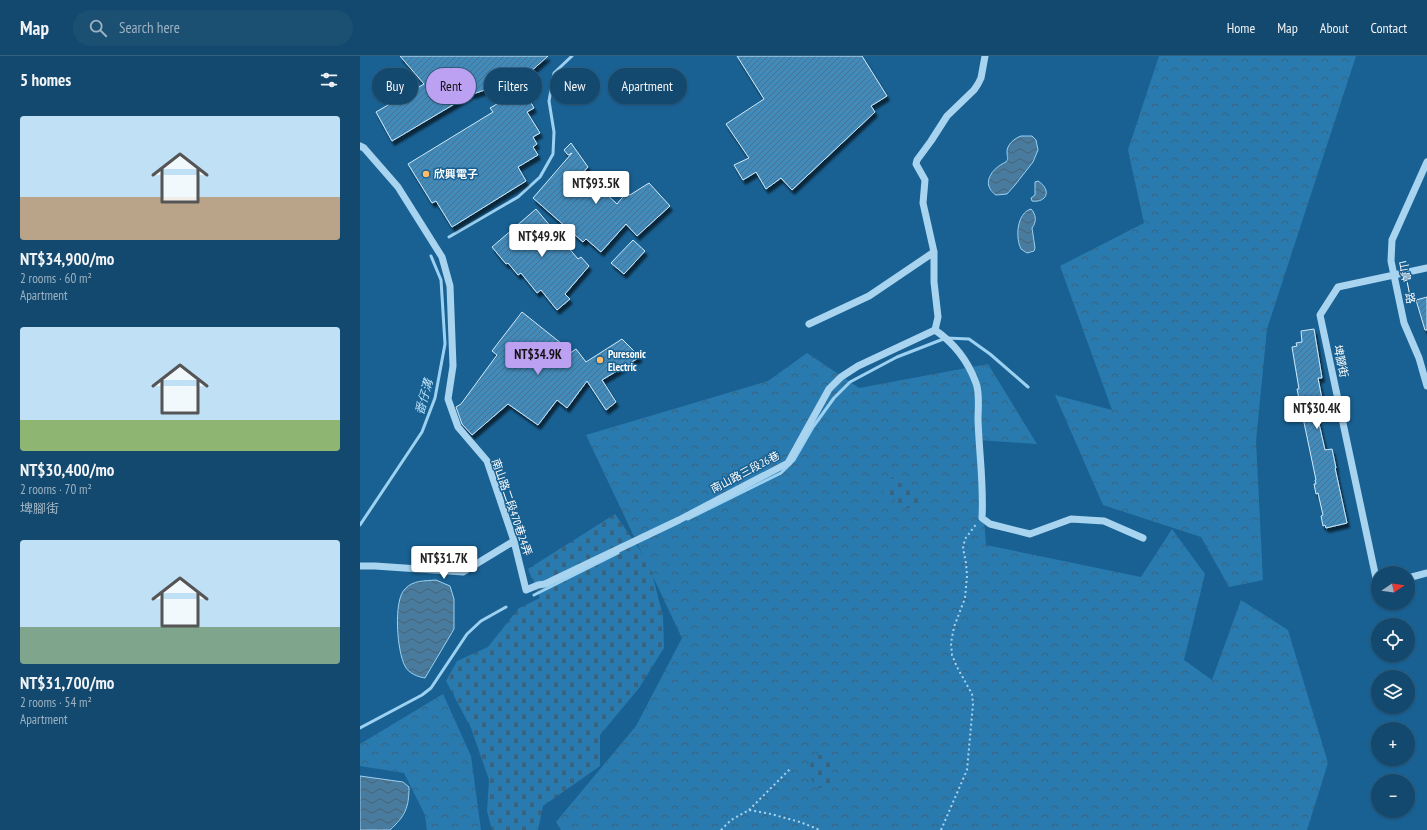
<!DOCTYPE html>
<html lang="en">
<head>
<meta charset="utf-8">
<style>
  :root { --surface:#13496e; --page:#1c5073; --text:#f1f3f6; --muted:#9db2c2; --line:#326181; --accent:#bca0f2 }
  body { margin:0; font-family:"PT Sans Narrow","Noto Sans TC",sans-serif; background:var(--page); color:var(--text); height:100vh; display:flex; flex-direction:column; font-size:15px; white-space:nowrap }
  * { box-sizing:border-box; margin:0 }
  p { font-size:13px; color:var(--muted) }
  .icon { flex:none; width:22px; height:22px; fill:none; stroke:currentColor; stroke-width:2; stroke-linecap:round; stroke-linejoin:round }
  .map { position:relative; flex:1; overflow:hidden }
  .sheet { display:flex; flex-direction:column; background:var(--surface); width:360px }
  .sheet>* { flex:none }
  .guide { position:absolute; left:12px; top:12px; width:380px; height:36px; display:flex; gap:8px }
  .needle { width:26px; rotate:77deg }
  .fabs { position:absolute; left:1011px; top:510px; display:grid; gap:8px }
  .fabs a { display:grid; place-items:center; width:44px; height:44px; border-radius:50%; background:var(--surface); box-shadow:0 1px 3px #0004,0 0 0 1px var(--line); font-size:20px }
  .price { position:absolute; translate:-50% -34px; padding:0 9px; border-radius:4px; background:#fff; color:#222; font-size:13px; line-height:26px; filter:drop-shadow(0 1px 2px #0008) }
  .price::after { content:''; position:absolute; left:50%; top:24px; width:12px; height:9px; margin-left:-6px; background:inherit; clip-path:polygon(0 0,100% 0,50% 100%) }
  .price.active { background:var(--accent); color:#111 }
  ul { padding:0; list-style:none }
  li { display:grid; align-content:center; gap:8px; height:212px; padding:0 20px }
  li span { display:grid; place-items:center; height:124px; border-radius:4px; color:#555 }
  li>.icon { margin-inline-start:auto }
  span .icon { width:72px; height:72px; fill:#fffc; stroke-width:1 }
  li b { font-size:17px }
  h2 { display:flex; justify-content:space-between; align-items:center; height:48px; padding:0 20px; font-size:17px }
  .chip { padding:0 14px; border-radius:18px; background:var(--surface); box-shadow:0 1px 3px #0004,0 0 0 1px var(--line); font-size:14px; line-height:36px }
  .chip.active { background:var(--accent); color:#111 }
  header { display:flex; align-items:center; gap:24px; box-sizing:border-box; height:56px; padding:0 20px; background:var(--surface); border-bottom:1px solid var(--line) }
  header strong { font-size:19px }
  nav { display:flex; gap:22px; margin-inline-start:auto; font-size:14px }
  .search { width:280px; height:36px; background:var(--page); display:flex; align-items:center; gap:10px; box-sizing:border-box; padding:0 14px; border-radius:22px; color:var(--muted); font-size:15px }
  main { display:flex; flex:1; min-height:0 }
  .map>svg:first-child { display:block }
</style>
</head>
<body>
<header>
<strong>Map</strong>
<div class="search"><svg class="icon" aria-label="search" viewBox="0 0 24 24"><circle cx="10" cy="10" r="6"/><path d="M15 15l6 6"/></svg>Search here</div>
<nav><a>Home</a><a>Map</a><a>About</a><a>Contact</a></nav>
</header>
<main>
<section class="sheet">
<h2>5 homes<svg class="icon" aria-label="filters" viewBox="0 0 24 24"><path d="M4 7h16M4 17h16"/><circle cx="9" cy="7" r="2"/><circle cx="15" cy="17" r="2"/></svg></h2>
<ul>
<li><span style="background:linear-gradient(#bfe0f5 65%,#b9a48a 0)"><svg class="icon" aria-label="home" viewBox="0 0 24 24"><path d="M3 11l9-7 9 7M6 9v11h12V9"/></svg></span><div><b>NT$34,900/mo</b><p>2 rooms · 60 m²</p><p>Apartment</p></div></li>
<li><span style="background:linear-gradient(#bfe0f5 75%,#8fb573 0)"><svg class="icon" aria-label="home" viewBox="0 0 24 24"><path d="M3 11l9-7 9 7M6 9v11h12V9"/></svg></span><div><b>NT$30,400/mo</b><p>2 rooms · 70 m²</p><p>埤腳街</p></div></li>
<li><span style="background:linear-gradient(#bfe0f5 70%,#7fa58c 0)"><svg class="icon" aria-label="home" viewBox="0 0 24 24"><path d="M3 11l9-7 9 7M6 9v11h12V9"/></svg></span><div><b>NT$31,700/mo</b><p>2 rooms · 54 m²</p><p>Apartment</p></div></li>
</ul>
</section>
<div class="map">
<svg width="1067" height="774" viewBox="0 0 1067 774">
  <defs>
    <pattern id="forest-crowns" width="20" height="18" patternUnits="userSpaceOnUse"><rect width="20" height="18" fill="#297aaf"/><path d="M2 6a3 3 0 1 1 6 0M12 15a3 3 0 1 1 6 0" fill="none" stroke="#3a637e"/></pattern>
    <pattern id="cemetery-stones" width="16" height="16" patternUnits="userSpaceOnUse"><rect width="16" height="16" fill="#297aaf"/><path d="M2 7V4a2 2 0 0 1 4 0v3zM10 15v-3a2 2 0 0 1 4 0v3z" fill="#3a637e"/></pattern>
    <pattern id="water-waves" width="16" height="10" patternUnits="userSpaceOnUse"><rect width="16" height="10" fill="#487b9e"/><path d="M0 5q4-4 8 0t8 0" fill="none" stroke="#4a6475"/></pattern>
    <pattern id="building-hatch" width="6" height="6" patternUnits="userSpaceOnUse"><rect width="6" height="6" fill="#428aba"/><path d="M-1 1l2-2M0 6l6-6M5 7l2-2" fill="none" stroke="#46718e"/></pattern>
    <filter id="shadow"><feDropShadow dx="2.5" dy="4.5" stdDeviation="1" flood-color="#0009"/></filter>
  </defs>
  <rect width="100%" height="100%" fill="#196193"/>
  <path fill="url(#forest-crowns)" d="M799,0H996L907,273L896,385L903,524L869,531L841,481L743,449L695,339L752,354L700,210L784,167L768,94Z
    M447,297L499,332L628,308L677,388L618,384L626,489L781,521L812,473L845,518L824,604L852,624L881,544L928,574L968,707L947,774H201L196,766L276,670L322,582L226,379L408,325Z
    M83,638L111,700L121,774H67L65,759L44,717L0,710V688Z"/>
  <path fill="url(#cemetery-stones)" d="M532,421L544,430L556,435L559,445L552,453L542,451L534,443L522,438Z
    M255,458L278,491L291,513L303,560L304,592L279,632L240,679V710L183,750L178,774H132L127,755L129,724L111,672L86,625L97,605L128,591L159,552L180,542L168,513Z
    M463,698L472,710L473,723L467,732H458C447,721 450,715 451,702Z"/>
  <path fill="url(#water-waves)" stroke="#9cd1f2" d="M661,80H672L676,84L678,94L673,106L655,129L647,138L636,139C620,128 632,112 646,106C649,102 647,101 647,97C646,89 655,82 661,80Z
    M678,125C692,134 687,147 672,145L671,142L675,139V126Z
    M671,153C676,158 677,166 672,172L675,192L674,195L667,197L661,193C655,181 657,157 671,153Z
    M76,524L90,530L94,543V573L65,622C58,621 48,617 45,610C37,596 33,544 45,533C53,524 65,525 76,524Z
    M0,720L43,726L49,731C49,752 45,760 30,774H0Z"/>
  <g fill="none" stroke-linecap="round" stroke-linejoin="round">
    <path stroke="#9cd1f2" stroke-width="3" d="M89,181L158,141L180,121L193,98L194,76L189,45L194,17L212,0
      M328,463L421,417L434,404L453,371L474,342L490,326L537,301L586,282L609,283L630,298L668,331
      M0,469L62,376L75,342L85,288L81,224L71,200
      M174,539L258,497
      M0,672L62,639L71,632L107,578L121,565L146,551"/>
  </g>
  <path fill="url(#building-hatch)" stroke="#cfeafb" filter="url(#shadow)" d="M40,0H188L159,26L174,52L167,56L180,77L173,81L177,88L173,91L178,99L158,111L166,125L92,171L76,145L72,147L48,108L133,56L130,52L142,45L133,31L113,38V37L32,85L16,56L64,28Z
    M377,0H502L527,40L511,50L515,56L432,134L421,122L406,133L396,116L383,124L374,109L389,102L366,68L404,43Z
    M211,87L228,111L218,122L236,137L240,132L257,148L266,137L270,139L289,127L310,150L277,180L266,168L241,196L226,183L223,186L173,142L212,97L208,99L204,94Z
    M176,153L218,203L221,201L229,210L205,238L210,243L197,254L181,234L177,237L161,217L158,219L148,207L146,208L132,191Z
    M273,184L285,195L264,218L251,207Z
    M1067,241V274H1065L1056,244Z
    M162,256L202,288L203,302L216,293L226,306L262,283L280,301L242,324L256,346L246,354L227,325L207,352L197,344L178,369L148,348L112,379L102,368L96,351L101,348L137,299L132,295Z
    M954,273L962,322H958L963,348L955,350L965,394L972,393L976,412H975L987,467L966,472L965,469L963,470L961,460L963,459L958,437L956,438L954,428H956L955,424H956L937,333H939L932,291L937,290L936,287L942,286L941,275Z"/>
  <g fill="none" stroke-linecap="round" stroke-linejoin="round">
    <path stroke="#a9d4f0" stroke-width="2" stroke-dasharray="2 3" stroke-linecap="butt" d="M389,754L431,712
      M361,774L371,764L389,754L411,758L440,766L460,774
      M581,774L607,714L613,648L612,638L597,611L592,599L591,587L594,571L605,542L607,520L606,507L603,492L605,483L617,467"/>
    <path stroke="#a9d4f0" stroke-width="7" d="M0,90L4,92L38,131L82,201L90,230L93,310L88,343L98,371L127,405L154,485L166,534L178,529L185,528L319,464L428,407L469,333L481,321L498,310L575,274L578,261L574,226V196L563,147L565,124L556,108L557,104L571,85L587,60L614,34L618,28L621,22L625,0
      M1067,106L1032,184L1031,205L1044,267L1059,302L1067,330
      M449,268L509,240L574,196
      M575,274C594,287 608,305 616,327C620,338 618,352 618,363C619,397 624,428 622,462L630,468L670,478L711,463L744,465L783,482
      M0,510H15L103,516L154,485
      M1048,522L1067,517
      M1018,524L1016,522L960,259L978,231L1067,212"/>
  </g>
  <g fill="#ffbc67" stroke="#196193" stroke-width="1.5">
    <circle cx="66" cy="118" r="4"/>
    <circle cx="240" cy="304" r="4"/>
  </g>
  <g text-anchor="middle" stroke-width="3" stroke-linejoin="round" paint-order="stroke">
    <g font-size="11" font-weight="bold" fill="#fff" stroke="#196193" text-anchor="start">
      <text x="74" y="122">欣興電子</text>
      <text x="248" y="302">Puresonic<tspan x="248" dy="13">Electric</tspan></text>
    </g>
    <g font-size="11" fill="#fff" stroke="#196193">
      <text transform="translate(1047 226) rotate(79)" y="4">山鼻一路</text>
      <text transform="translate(981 305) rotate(78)" y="4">埤腳街</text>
      <text transform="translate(385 416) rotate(-28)" y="4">南山路三段26巷</text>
      <text transform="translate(152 451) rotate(71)" y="4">南山路二段470巷24弄</text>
    </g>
    <g font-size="12" font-style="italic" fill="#b5ddf6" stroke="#196193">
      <text transform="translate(64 341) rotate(-74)" y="4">番仔溝</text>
    </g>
  </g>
</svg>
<div class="fabs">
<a><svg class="needle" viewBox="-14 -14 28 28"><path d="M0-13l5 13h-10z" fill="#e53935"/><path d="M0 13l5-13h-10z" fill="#9db2c2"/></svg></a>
<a><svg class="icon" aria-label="locate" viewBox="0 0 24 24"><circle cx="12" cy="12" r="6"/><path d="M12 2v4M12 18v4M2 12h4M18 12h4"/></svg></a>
<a><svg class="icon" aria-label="layers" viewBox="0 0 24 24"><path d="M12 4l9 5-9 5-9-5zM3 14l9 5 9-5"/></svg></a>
<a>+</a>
<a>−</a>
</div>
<b class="price" style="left:236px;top:149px">NT$93.5K</b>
<b class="price" style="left:182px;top:202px">NT$49.9K</b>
<b class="price active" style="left:178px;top:320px">NT$34.9K</b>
<b class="price" style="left:957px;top:374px">NT$30.4K</b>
<b class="price" style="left:84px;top:524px">NT$31.7K</b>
<div class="guide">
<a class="chip">Buy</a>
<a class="chip active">Rent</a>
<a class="chip">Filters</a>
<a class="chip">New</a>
<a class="chip">Apartment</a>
</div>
</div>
</main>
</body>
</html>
